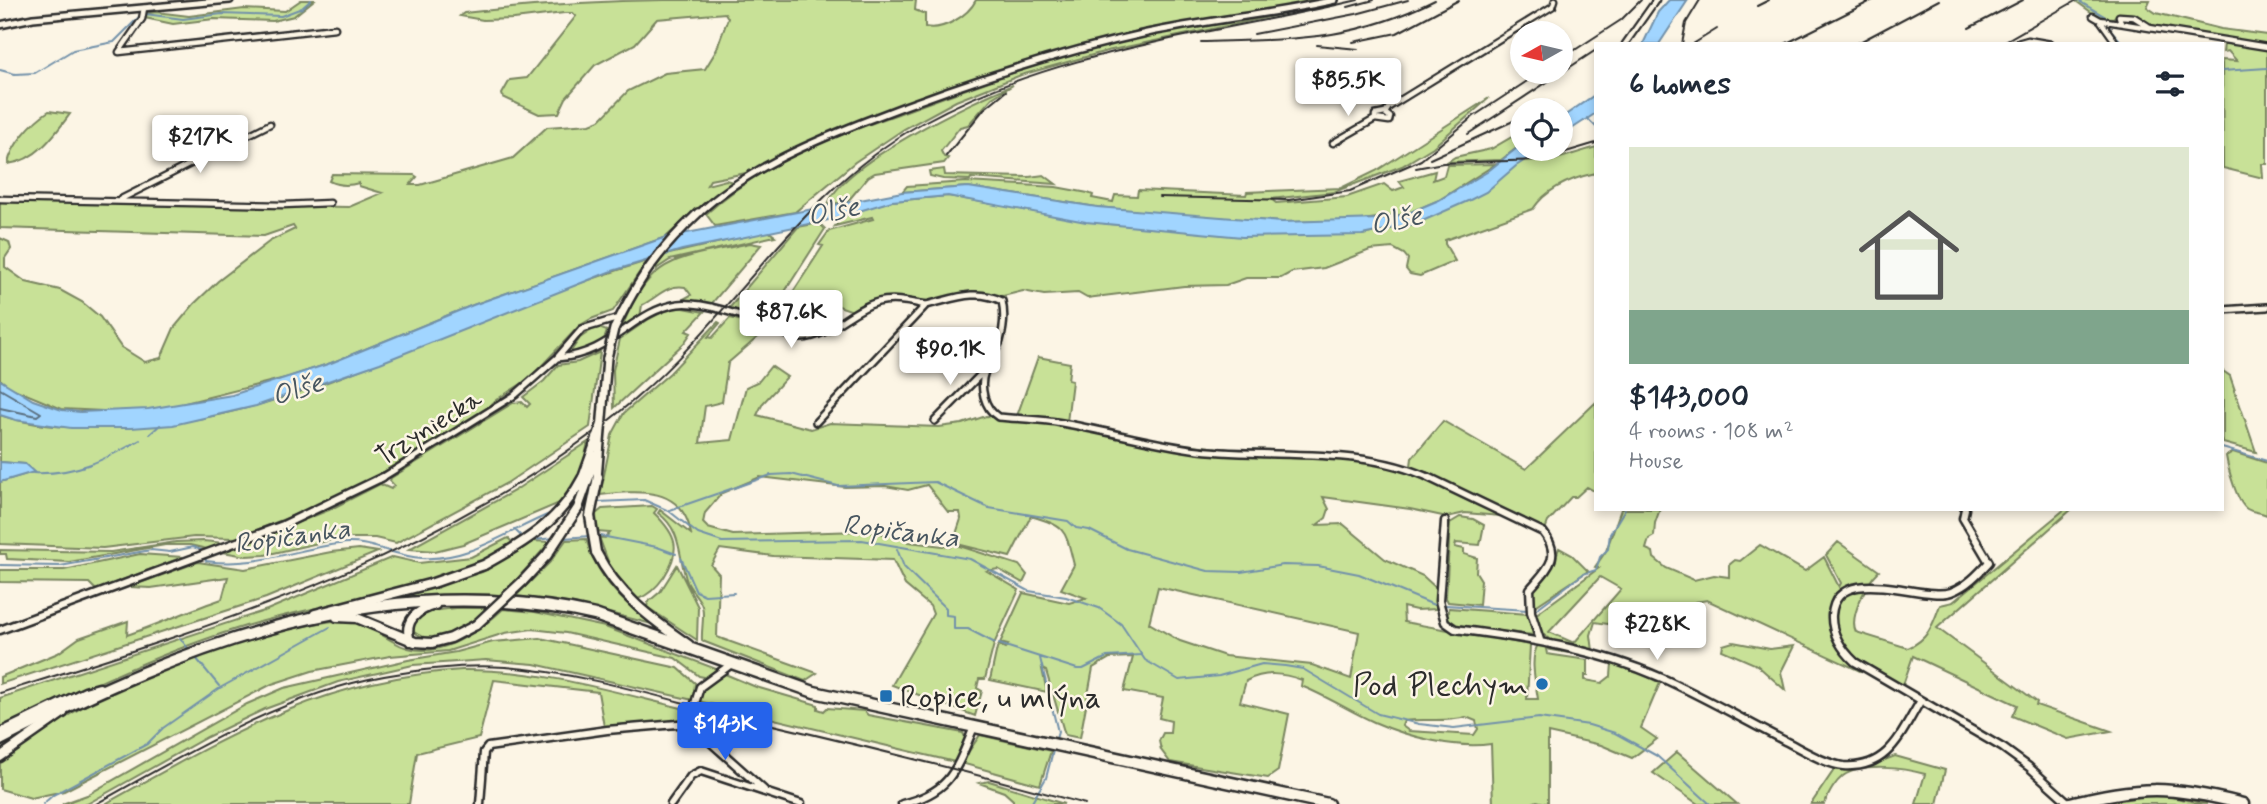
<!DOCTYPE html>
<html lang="en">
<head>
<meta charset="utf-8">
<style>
  :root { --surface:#fff; --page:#f6f6f7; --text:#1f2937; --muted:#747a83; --accent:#2563eb }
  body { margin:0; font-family:Mynerve,sans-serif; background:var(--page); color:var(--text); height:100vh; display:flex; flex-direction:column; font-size:26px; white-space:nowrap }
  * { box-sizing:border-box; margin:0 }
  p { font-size:23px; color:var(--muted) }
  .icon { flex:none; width:38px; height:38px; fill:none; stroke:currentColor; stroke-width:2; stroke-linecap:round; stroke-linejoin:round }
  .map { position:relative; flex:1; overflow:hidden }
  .panel { position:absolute; left:1594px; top:42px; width:630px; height:469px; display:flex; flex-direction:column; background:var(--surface); border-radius:0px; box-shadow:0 4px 10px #0003 }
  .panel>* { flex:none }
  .needle { width:46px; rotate:262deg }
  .tools { position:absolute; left:1510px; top:21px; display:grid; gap:14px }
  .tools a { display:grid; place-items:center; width:63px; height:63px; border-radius:50%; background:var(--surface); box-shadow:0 4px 10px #0003; font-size:35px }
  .price { position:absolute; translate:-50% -60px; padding:0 16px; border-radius:7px; background:#fff; color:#222; font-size:23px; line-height:46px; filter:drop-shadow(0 2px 4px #0008) }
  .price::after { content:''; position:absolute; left:50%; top:42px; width:21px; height:16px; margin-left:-10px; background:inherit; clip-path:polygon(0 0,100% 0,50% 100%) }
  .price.active { background:var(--accent); color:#fff }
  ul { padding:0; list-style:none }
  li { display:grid; align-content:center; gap:14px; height:371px; padding:0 35px }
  li span { display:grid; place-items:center; height:217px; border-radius:0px; color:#555 }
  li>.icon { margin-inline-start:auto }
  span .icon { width:126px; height:126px; fill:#fffc; stroke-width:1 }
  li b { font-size:30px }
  h2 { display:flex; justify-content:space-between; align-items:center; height:84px; padding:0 35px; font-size:30px }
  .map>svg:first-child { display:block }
</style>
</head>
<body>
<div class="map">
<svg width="2267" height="804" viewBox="0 0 2267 804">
  <rect width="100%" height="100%" fill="#fcf5e5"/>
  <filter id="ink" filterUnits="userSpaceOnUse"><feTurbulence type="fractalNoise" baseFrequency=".0143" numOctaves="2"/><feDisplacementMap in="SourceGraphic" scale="14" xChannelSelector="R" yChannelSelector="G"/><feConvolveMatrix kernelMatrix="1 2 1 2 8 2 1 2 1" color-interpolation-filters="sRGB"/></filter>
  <g filter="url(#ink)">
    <path fill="#c8e197" stroke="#7a8661" stroke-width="2" fill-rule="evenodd" d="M301,0H314L294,16L273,21L214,19L173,24L145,18L143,14L156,12L189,16L244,9L285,11Z
      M664,0H916L915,10L925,14V27C943,31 968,16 976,0H1327L1141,30L1030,61L856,122L797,147L746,173L710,180L707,185L726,180L733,182L698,208L666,237L473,305L331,363L289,377L145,413L62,409L9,387L0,379V238L9,242L11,249L5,258V267L26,282L60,290L82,302L100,317L121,347L145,362L161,358L174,328L194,304L218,281L270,241L295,229L293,226L264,236L0,228V201L349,207L382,193L359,186V183C348,186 339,186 329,181L332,174L414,175L417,177L410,185H420L513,158L547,127L590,124L600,120L628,91L665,73L705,69L716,51L728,18L725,13L657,19L635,44L595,65L566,98L559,113L539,114L503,97L502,94L510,80L527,78L576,16L573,13H564L514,19L483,20L460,16L464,13C531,5 597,1 664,0Z
      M2081,0H2150L2147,7L2156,13L2221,29L2267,35V45L2152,27L2132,15L2119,13L2113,18L2098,17L2077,2Z
      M1298,11L1107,51L1021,75L956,101L904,129L855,162L795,212L715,226L706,214C760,164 829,138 898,114C982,83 1067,51 1156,34C1203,25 1251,18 1298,11Z
      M2224,43L2267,49V164H2262L2263,178L2223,168L2222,60L2237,61L2228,51L2223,52Z
      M1013,85L992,98L968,125L960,127L941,151L944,157L948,158L944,163L875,173L868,177L848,201L828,205C839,165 974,100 1013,85Z
      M1489,98L1433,147L1402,166L1334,192L1271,199L1276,203L1347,197L1384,184L1393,191L1404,187L1399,181L1435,171L1433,180L1444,176L1447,165L1496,164L1439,200L1406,214L1355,221L1282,222L1169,214L1097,207L968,187L902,192L907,186L966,182L1056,187L1088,193L1093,195L1092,198L1113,202L1115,195L1137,196L1138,190L1246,195L1247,192L1341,188L1376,171Z
      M49,111L70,114C54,136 36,161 8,164C11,145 33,121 49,111Z
      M1522,131V144L1501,160L1447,162L1455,157L1491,149Z
      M1596,147V173C1572,178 1547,188 1533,209L1445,240V244L1455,261L1420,276L1410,274L1406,269L1408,259L1404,254L1393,248L1370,250L1324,268L1292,272L1281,278H1246L1226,285L1184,286L1087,298L1078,293L1044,295L1023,291L1003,296L965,293L938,302L921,303L876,300L853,311L830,303L776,318L823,246L819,245L829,231L873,219L872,217L835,226L843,216L861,209L892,201L948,196L1108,224L1282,235H1362L1418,223L1542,149H1556L1544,155L1550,161Z
      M944,169L945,175L1029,177L1044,175L1056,184L971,178L970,180L943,179L930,176L929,171Z
      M819,223L825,229L768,318L761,320L726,312L798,227Z
      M768,231L775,236L670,260L650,273L665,255Z
      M750,243L761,245L708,308L678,302L691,295L685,287C666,284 657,298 642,305L640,317L620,333C649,254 675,260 750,243Z
      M647,261L613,311L591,319L579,326L529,379L496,400L482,413L419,453L333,500L236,538L194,537L103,548L0,544V482L33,472L25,464L0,462V415C32,426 66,428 100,428C220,429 323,385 432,341C503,312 574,283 647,261Z
      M674,306L704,312L686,331L691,333L684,343L614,408L613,370L620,339L649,319Z
      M730,318L765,326L758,337L728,363L722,402L705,406L700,443L732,440L746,387L759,381L771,366L787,377L763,403L757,415L811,429L830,423L939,427L962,424L986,416L1055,423L1162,447L1165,442L1229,449L1275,450L1290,457L1344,459L1395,467L1417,476L1420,471L1411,466L1412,458L1443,421L1526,469L1596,402V492L1587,487L1576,497H1571L1548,522L1545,530L1461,493L1460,497L1501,516L1465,513L1447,517L1410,509L1323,497L1329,509L1326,518L1317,525L1343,524L1385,559L1423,576L1436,588V609L1416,610L1403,607L1404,622L1530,645L1527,699H1538C1536,685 1529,658 1538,645L1592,657L1546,649L1547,654L1588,660V675H1585V680L1602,683L1611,676L1612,663L1639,672L1660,683L1641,728L1657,739L1632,758L1601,745L1548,733V804L1537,801L1530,804H1493L1491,744C1455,749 1408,737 1374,722C1349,711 1327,696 1301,686L1302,680C1282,673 1265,671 1246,681L1240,702L1289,714L1278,771L1268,778L1170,762L1161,750L1159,741L1163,733H1170L1171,721L1159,718L1163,698L1124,691L1133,657L1110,658L1093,668L1080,738L1065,735L1046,671L1042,669L1047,692L990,680L997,648L999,645L1005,648L1008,645L1000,643L1023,593L1069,603L1086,598L1061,589L1074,565C1065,529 1067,527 1031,516L1010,557L953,543L961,519L960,512H948L927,485L908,490L885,486L845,487L760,477L722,493L705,513L703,523L708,528L733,535L861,531L902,536L909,542L951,547L953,544L1019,565L1027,575L1023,583L998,569L987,571L1019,590L994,644L985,679H979L977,688L982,691L975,716L892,685L933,614L930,606L905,585L893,560L773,556L720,549L711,565L719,574L717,637L817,673L805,681L705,642L702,640C701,630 705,615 702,606C699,597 691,591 687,582C678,557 683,531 658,513L660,510L691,534C683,486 639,490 600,495L612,435L624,413L670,373L718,322L720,323L708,337L712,338ZM1158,587L1359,632L1351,679L1312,665L1225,656L1180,641L1149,623ZM1466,717L1476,721L1478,729L1474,735L1409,731L1402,726L1404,721C1425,718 1446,723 1466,717Z
      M596,327L607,331L603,343L569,354L580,338Z
      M600,352L590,427L507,483L396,543L375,538H340L265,555L246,556L223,552L329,510L380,484L391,489L394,485L390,481L391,478L513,403L522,402L527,407L530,404L523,397L544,381L558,365L578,362Z
      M1038,357L1070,363L1068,380L1072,381L1067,422L1017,416Z
      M2223,371L2230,376L2256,452L2223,443Z
      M588,442L582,470L562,502L463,544L435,551L409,549L514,491Z
      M2233,452L2267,463V515C2257,511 2254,513 2247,509C2237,503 2228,468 2226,456Z
      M652,506L657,509L654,513C678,536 681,550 664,577C657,587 649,595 638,599L611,569L599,537L605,538L610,533L597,532L596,514L602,509Z
      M1621,509H1660L1655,523L1654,536L1649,539L1646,549L1653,552L1654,558L1666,568L1694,580L1714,575L1729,577V565L1735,560L1740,561L1760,545L1805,571L1824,557L1839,587L1841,583L1826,555L1838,542L1879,571C1868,581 1848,617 1856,632L1908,648C1929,639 1933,624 1940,605L1953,602L2065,509H2072L1937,628L2037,702L2036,705L2111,731L2068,739L2012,716L2017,705L1913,656L1902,688L1872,669L1860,671L1707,600L1696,602L1681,641L1628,627L1595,622L1591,635L1593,651C1569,645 1537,645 1535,615L1599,568L1595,567L1606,551ZM1600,577L1621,589L1574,643L1549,632Z
      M1460,517L1473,519L1484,525L1480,545L1456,543L1455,547L1464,549V554L1477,558L1476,572L1481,580L1479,605L1448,602L1446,598L1450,523Z
      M537,527C456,591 346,596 249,625C162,651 82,690 0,729V698L267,610L393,557L419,563L471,557L508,538L512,542Z
      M586,539C597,577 621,601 652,624L574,604L516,596L550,562L566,540Z
      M203,541L225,543L207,549L190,545H165L69,562L7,559L6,554H0V550L111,552L176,542Z
      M534,541L550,542L503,595L460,594L383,599L482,572Z
      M1559,548L1572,555L1588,571L1534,607V587L1553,565Z
      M359,549L378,552L266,598L0,684V677L58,653L79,638L128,621L127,635C160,624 189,610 222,599L228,577L151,588L129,587L198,562L245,569L331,552Z
      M140,554L183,557L96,590L89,583L0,582V570H64Z
      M677,565L698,607L697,640L647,607L648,602L660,592Z
      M456,608H489C471,623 437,650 414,632L413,624L422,614L430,611Z
      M1449,608L1528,614L1533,635L1458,626L1450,622L1446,614L1449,612Z
      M503,609L535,612L605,627L719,670L709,678L699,676L675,658L566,633L532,629L505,633L448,651L390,656L312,671L272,684L64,791L31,798L0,789V761C90,692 207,642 320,623C357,616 364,625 394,642C432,665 476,634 503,609Z
      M540,638L678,668L695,683L693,700L534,664L486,660L413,665L338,682L265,709L207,737L87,804H62L87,795L247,704L284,688L408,660L456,652L493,642Z
      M1733,642L1770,649L1794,646L1781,672L1785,690L1757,665L1722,650L1723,645Z
      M462,670C540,669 614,692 690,710L682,719L677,721L604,727L598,692L494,680L479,738L417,753L409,804H105C224,738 322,678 462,670Z
      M725,674L756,687L818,705V709L824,711L827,708L864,711L868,715L963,733L965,737L955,762L698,701L703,688Z
      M980,735L1051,751L1040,785L961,763Z
      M1677,752L1737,804H1698L1653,773Z
      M1895,756L1945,770L1937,804H1916L1925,774C1904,768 1861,763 1843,776C1834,783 1829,794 1824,804H1811L1834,770L1869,766Z
      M989,781L1064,804H1013V800L1004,792L979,783Z
      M2145,796H2166L2207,804H2099Z"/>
    <path fill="#a1d5ff" stroke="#7291aa" stroke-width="2" d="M1669,0H1688L1659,44H1643L1658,12Z
      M1596,94V113L1561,136V118Z
      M1522,144V149H1542L1516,166L1486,192L1470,200L1418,223L1362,235L1242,237L1086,222L948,196L892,201L833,219L682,250L609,272L380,363L256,406L173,425L131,428H71L16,420L0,415V380L33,400L62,410L80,412L148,409L232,395L331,363L473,305L666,237L902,192L968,187L1097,207L1282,222L1380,219L1406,214L1439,200L1487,172Z
      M0,462L25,464L34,472L0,482Z"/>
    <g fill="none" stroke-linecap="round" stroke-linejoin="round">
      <path stroke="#5a6f80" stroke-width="2" d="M0,389L41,413L37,416L0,408"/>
      <path stroke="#7291aa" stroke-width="2" d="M2077,0L2106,17L2111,30L2123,44
        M145,14L183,19L222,14L281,16L302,8L311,0
        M0,70L15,74L35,73L73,50L114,42L140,16
        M2222,71L2267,68
        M1587,118L1596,127
        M150,434L160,425
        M2222,448L2267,461
        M33,473C75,475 104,460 140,440
        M598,502L644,500L669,511L698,534L722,542L862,540L970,559L1029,591L1066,597L1099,608L1121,624L1145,660L1179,680L1219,676L1262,664L1285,666L1303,669L1378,714L1419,724L1454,728L1539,718L1589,725L1615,733L1657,756L1710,804
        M670,510L771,475L791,474L838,486L935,482L989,508L1068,521L1076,528L1089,530L1127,549L1208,571L1241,572L1283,565L1318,566L1359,574L1434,605
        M514,529L520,535
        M596,535L657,547L676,554
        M564,538L590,536
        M533,540L555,538
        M897,549L904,567L946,608V615L954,616V629H968L995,643
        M205,557L206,561C256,568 291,550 338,544C370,539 390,556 422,558C470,561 509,530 552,513
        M681,558L696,591L705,595L734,593
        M0,565L60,566L151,550L170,552L193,547L204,551
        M1445,605L1528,610
        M1535,610L1583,574L1596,570L1600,557L1608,549L1610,534L1625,509
        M180,638L190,651
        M999,644L1077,669H1083L1107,657L1141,655
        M196,658L219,686
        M1040,658L1058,732L1055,742
        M43,804L53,795L147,744L163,728L220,688L330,627
        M1031,804L1046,778L1054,747"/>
      <defs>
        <path id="street-far2" d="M144,8L142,19L119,52L335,28
          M2093,16L2100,20L2267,47
          M2100,20L2117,44
          M2121,23L2119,16L2134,17L2148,26
          M1625,44L1656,0
          M2014,44L2028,40L2051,44
          M1385,113L1390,117L1389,121L1375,119V115Z
          M1385,113L1389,107L1553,6L1555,0
          M1333,143L1375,119
          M0,199L283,205L330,203
          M121,199L270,124"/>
        <path id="street-far1" d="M926,305C953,299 976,288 1002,301C1005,314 1004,327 1000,341C996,352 988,360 985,371C979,387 984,408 998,417C1019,419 1041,419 1062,423C1108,431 1153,444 1199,450C1276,459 1360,445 1432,479
          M2222,310L2267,307
          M557,358C613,354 632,311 678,304C700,301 745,316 766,324C778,328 788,338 801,338C830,337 851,309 878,302C894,298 910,302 926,305L816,422
          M935,421L984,371
          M380,479L515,395L557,358L582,329L619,318"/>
        <path id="street" d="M1428,477L1543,532C1563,557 1547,569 1530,589L1531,612L1540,640
          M1965,509L1963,518L1989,562C1978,574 1967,586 1951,592C1924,602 1836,560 1832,615C1831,633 1842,650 1855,662L2003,748L2029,767L2069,803
          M1445,521L1439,601L1445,622L1455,629C1526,638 1596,649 1662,678C1704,697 1744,720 1785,741C1803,750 1825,764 1844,766C1889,769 1901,733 1920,702
          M0,630L283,525L383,477
          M689,723L700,687L730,665
          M480,804L484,752L488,747L607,730L689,723L764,790
          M671,804L691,776L701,771L801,804
          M902,804C951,792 956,770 974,727"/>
        <path id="secondary-far2" d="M0,25L33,18L230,0
          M697,215C742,172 805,145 863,122C955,86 1050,54 1147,33C1209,20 1273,14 1335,0"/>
        <path id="secondary-far1" d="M614,329C639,278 657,252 698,213
          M603,406L607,358"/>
        <path id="secondary" d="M596,552C617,594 651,619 689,645
          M522,582L547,555
          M315,614L433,583L484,565
          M337,617L357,618L415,642L432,643L451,638L476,625
          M410,641C403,621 417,610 435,605
          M0,733L85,692L99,688
          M0,757L63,713"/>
        <path id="primary" d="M0,740C187,644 382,567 595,615L814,692L1328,804
          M2066,804C2141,786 2168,785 2243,804"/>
      </defs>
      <use href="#street-far2" stroke="#2b2b2b" stroke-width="9"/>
      <use href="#street-far1" stroke="#2b2b2b" stroke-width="10"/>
      <use href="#street" stroke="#2b2b2b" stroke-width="11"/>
      <use href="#secondary-far2" stroke="#2b2b2b" stroke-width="10"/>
      <use href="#secondary-far1" stroke="#2b2b2b" stroke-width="12"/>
      <use href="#secondary" stroke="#2b2b2b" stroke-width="13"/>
      <use href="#primary" stroke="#2b2b2b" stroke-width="15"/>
      <use href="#street-far2" stroke="#fcf5e5" stroke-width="4.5"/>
      <use href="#street-far1" stroke="#fcf5e5" stroke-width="5"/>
      <use href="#street" stroke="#fcf5e5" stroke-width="6"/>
      <use href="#secondary-far2" stroke="#fcf5e5" stroke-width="5"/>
      <use href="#secondary-far1" stroke="#fcf5e5" stroke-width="7"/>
      <use href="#secondary" stroke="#fcf5e5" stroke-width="8"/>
      <use href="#primary" stroke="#fcf5e5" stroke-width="10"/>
      <path stroke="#2b2b2b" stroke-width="2" d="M1757,6L1769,0
        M1348,7L1374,0
        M1969,28L2023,0
        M1254,34L1356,14L1408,0
        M1201,42C1292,39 1351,42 1435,0
        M1353,42L1397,33L1459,0
        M1682,44L1686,23L1700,0
        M1693,44L1717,29
        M1785,44L1873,0
        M1856,44L1939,0
        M2000,44L2077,0
        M1317,45L1358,49
        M1561,59L1621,20L1641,0
        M1537,110L1552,103
        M1468,134L1596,50
        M946,156L984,109L1006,91
        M1430,159L1522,117
        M1416,168L1443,163L1539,160L1596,143
        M1159,197L1289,200L1350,191L1421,160L1474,116L1541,72
        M0,693C223,623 454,553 635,399C739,310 798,193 922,123C1055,49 1212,35 1358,0
        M96,804C184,755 284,694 384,676C424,669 465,664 505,667C586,673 668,700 747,719C860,745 973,773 1085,804"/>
      <defs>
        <path id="secondary-bridge-far1" d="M607,358L614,329
          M582,479L602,423
          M588,479L597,455
          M597,479L603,406"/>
        <path id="secondary-bridge" d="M596,552L590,516L598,477
          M547,555L578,508L589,477
          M484,565C526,542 560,521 583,477
          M476,625L522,582"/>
      </defs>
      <use href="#secondary-bridge-far1" stroke="#2b2b2b" stroke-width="12" stroke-linecap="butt"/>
      <use href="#secondary-bridge" stroke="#2b2b2b" stroke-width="13" stroke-linecap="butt"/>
      <use href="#secondary-bridge-far1" stroke="#fcf5e5" stroke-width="7"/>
      <use href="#secondary-bridge" stroke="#fcf5e5" stroke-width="8"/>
    </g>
  </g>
  <g fill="#1f6fb2" stroke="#fcf5e5" stroke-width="2.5">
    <circle cx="1542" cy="684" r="7"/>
    <rect x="879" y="689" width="14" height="14" rx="3.5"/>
  </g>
  <g text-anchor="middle" stroke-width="5" stroke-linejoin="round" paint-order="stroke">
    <g font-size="26" fill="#2b2b2b" stroke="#fcf5e5">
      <text transform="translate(428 427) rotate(-32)" y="9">Trzyniecka</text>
    </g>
    <g font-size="28" font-style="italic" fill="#485660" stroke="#fcf5e5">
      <text transform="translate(833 210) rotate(-12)" y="10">Olše</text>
      <text transform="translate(1396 219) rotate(-12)" y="10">Olše</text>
      <text transform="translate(297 388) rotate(-18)" y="10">Olše</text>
      <text transform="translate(901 530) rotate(7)" y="10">Ropičanka</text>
      <text transform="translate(292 535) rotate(-8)" y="10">Ropičanka</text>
    </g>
    <g font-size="32" fill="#2b2b2b" stroke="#fcf5e5" text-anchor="end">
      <text x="1528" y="695">Pod Plechym</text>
      <text x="900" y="707" text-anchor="start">Ropice, u mlýna</text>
    </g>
  </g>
</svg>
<div class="tools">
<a><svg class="needle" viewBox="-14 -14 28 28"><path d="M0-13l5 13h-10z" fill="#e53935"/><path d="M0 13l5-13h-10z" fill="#747a83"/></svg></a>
<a><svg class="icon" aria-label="locate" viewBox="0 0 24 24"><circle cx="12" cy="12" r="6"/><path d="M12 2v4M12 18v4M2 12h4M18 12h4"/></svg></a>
</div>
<b class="price" style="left:1348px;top:118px">$85.5K</b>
<b class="price" style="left:200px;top:175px">$217K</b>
<b class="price" style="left:791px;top:350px">$87.6K</b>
<b class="price" style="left:950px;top:387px">$90.1K</b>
<b class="price" style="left:1657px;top:662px">$228K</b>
<b class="price active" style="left:725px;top:762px">$143K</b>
<section class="panel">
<h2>6 homes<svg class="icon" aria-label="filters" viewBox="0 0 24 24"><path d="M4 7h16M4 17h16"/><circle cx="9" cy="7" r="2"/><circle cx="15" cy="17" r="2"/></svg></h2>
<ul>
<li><span style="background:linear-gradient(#dfe7d0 75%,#7fa58c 0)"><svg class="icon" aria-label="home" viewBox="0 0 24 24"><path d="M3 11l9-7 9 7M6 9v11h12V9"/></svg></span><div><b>$143,000</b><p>4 rooms · 108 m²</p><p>House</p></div></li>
</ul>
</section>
</div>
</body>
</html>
